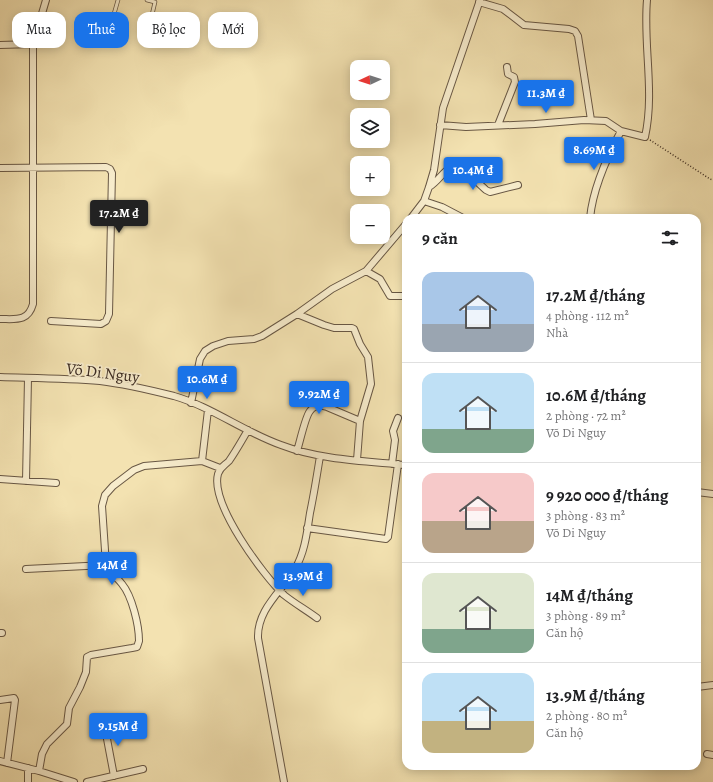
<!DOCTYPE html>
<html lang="vi">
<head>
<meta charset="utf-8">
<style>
  :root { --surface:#fff; --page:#f6f6f6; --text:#202124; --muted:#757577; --line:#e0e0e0; --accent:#1a73e8 }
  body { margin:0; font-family:Alegreya,serif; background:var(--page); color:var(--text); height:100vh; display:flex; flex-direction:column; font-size:15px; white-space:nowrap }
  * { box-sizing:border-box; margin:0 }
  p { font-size:13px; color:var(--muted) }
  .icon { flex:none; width:22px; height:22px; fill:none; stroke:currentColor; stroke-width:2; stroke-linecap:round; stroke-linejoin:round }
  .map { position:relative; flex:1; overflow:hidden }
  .drawer { position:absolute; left:402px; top:214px; width:299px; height:556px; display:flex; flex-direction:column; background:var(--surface); border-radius:12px; box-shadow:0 2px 10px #0003 }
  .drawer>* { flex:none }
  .hud { position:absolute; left:12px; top:12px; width:330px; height:36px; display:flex; gap:8px }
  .needle { width:26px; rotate:266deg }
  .controls { position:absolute; left:350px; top:60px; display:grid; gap:8px }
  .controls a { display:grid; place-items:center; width:40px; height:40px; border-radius:8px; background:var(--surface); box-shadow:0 2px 10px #0003; font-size:20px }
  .price { position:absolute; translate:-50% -34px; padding:0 9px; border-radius:4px; background:var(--accent); color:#fff; font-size:13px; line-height:26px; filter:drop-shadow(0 1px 2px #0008) }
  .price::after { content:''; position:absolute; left:50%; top:24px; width:12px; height:9px; margin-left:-6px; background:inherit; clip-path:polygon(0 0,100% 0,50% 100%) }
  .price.selected { background:#222; color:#fff }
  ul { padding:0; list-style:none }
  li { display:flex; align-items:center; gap:12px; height:100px; padding:0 20px }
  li+li { border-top:1px solid var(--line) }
  li span { display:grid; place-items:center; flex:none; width:112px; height:80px; border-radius:12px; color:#555 }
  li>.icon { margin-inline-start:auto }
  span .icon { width:48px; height:48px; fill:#fffc; stroke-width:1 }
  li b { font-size:17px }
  h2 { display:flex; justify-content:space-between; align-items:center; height:48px; padding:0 20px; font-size:17px }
  .tag { padding:0 14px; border-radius:12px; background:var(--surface); box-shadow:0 2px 10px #0003; font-size:14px; line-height:36px }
  .tag.selected { background:var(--accent); color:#fff }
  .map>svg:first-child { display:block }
</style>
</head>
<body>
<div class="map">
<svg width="713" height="782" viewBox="0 0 713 782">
  <rect width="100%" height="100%" fill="#f3e2b1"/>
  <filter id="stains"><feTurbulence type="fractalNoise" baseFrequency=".005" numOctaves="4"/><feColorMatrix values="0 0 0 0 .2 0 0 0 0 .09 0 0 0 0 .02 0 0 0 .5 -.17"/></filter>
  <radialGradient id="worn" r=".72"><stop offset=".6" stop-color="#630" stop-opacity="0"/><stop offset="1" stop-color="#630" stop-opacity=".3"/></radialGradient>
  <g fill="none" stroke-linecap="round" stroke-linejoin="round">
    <defs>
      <path id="service" d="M147,0L155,2L147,36
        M110,28L118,0"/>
      <path id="minor" d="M479,2L503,9L524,25L569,29L575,31L578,36L591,120
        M0,45L33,44L46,0
        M440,125L466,127L535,124L584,120L606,121L621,131L645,137C655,92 643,45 647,0
        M498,125L515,82L514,77L508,74L507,67
        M0,168L106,167L110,169L112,173L109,314L106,321L101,324L51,321
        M429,187C437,182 441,175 447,170C458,161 478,183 486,190L490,192L518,185
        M424,201L442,207L463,218
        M411,218L424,201L429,187L434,170L443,108L480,0
        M590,218C593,188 607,157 621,131
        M366,271L380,279L390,296H406
        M297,314L324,325L334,328H352L354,329L360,344L368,357L371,384L360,421L357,460
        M0,319C16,319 28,322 33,304V44
        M0,377C33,378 67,378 100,381C125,384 150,390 174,396C212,407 244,432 281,445C320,460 365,461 406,465
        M191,403L200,359L205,351L213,346L228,341L254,339L262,336L297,314L332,289L366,271L406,224
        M248,430C242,440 236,451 229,461C224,466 220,467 218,474C210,504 263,575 284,595C294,603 306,610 317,618
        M297,451C300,442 305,417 310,411C314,405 321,405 327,407L360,421
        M202,461L208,410
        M392,464L395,440L393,431L398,418
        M0,479L56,483
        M26,481L28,378
        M697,492L713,494
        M307,528L386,539L388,537L398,464
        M26,569L106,565
        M0,633H2
        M697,687L713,685
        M0,700L14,698L15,700L7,763
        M104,723L114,776
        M707,754L713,755
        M0,761L39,771L74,782
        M28,768V782
        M39,771L42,754L47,744L67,724L69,708L80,687L86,672L87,657L91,655L132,648L137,647L139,641C139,625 132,596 122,584C117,577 110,573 106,565L102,506L105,495L113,486L134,470L144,466L202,461L220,468
        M87,782L143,769
        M284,782L258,638C257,609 282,591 295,569C305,552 307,532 310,513C314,494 317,475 320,456"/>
    </defs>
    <use href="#service" stroke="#685744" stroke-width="4.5"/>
    <use href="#minor" stroke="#685744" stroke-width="8"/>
    <path stroke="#392920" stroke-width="1.5" stroke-dasharray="1 2" stroke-linecap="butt" d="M650,140L710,179L713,180"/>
    <use href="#service" stroke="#f7eccc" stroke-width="3"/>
    <use href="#minor" stroke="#f7eccc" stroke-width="6"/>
  </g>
  <g text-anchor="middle" stroke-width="3.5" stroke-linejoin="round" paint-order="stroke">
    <g font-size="16" fill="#392920" stroke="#f7eccc">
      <text transform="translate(103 372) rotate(7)" y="6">Võ Di Nguy</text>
    </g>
  </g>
  <rect width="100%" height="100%" filter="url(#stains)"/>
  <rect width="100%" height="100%" fill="url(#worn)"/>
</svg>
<div class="controls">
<a><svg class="needle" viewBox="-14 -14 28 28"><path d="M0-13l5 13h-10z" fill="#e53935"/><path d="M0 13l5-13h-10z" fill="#757577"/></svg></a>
<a><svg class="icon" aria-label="layers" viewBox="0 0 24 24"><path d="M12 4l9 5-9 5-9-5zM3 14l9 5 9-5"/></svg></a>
<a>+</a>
<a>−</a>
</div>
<b class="price" style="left:546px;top:114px">11.3M ₫</b>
<b class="price" style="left:594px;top:171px">8.69M ₫</b>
<b class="price" style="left:473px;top:191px">10.4M ₫</b>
<b class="price selected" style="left:119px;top:234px">17.2M ₫</b>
<b class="price" style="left:207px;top:400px">10.6M ₫</b>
<b class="price" style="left:319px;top:415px">9.92M ₫</b>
<b class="price" style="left:112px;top:586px">14M ₫</b>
<b class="price" style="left:303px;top:597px">13.9M ₫</b>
<b class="price" style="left:118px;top:747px">9.15M ₫</b>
<div class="hud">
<a class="tag">Mua</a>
<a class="tag selected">Thuê</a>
<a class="tag">Bộ lọc</a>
<a class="tag">Mới</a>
</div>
<section class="drawer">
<h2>9 căn<svg class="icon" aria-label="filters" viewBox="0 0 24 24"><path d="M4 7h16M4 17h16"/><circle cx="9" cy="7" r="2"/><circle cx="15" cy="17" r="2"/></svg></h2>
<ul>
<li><span style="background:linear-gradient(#a9c7e8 65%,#9aa5b1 0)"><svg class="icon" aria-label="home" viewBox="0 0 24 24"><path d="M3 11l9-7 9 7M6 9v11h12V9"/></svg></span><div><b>17.2M ₫/tháng</b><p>4 phòng · 112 m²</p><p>Nhà</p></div></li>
<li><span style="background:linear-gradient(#bfe0f5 70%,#7fa58c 0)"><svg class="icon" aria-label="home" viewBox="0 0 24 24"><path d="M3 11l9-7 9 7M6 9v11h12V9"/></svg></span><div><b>10.6M ₫/tháng</b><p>2 phòng · 72 m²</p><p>Võ Di Nguy</p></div></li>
<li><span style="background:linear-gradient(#f6c9c9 60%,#b9a48a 0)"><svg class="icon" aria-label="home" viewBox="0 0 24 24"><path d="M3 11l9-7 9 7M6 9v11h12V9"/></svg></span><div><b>9 920 000 ₫/tháng</b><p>3 phòng · 83 m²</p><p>Võ Di Nguy</p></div></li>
<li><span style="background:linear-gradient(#dfe7d0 70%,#7fa58c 0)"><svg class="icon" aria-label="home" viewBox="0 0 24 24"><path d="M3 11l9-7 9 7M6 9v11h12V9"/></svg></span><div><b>14M ₫/tháng</b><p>3 phòng · 89 m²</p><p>Căn hộ</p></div></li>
<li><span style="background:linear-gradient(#bfe0f5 60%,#c2b280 0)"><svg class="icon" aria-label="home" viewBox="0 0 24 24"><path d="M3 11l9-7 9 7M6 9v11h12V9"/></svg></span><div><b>13.9M ₫/tháng</b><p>2 phòng · 80 m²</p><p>Căn hộ</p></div></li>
</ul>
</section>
</div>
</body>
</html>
